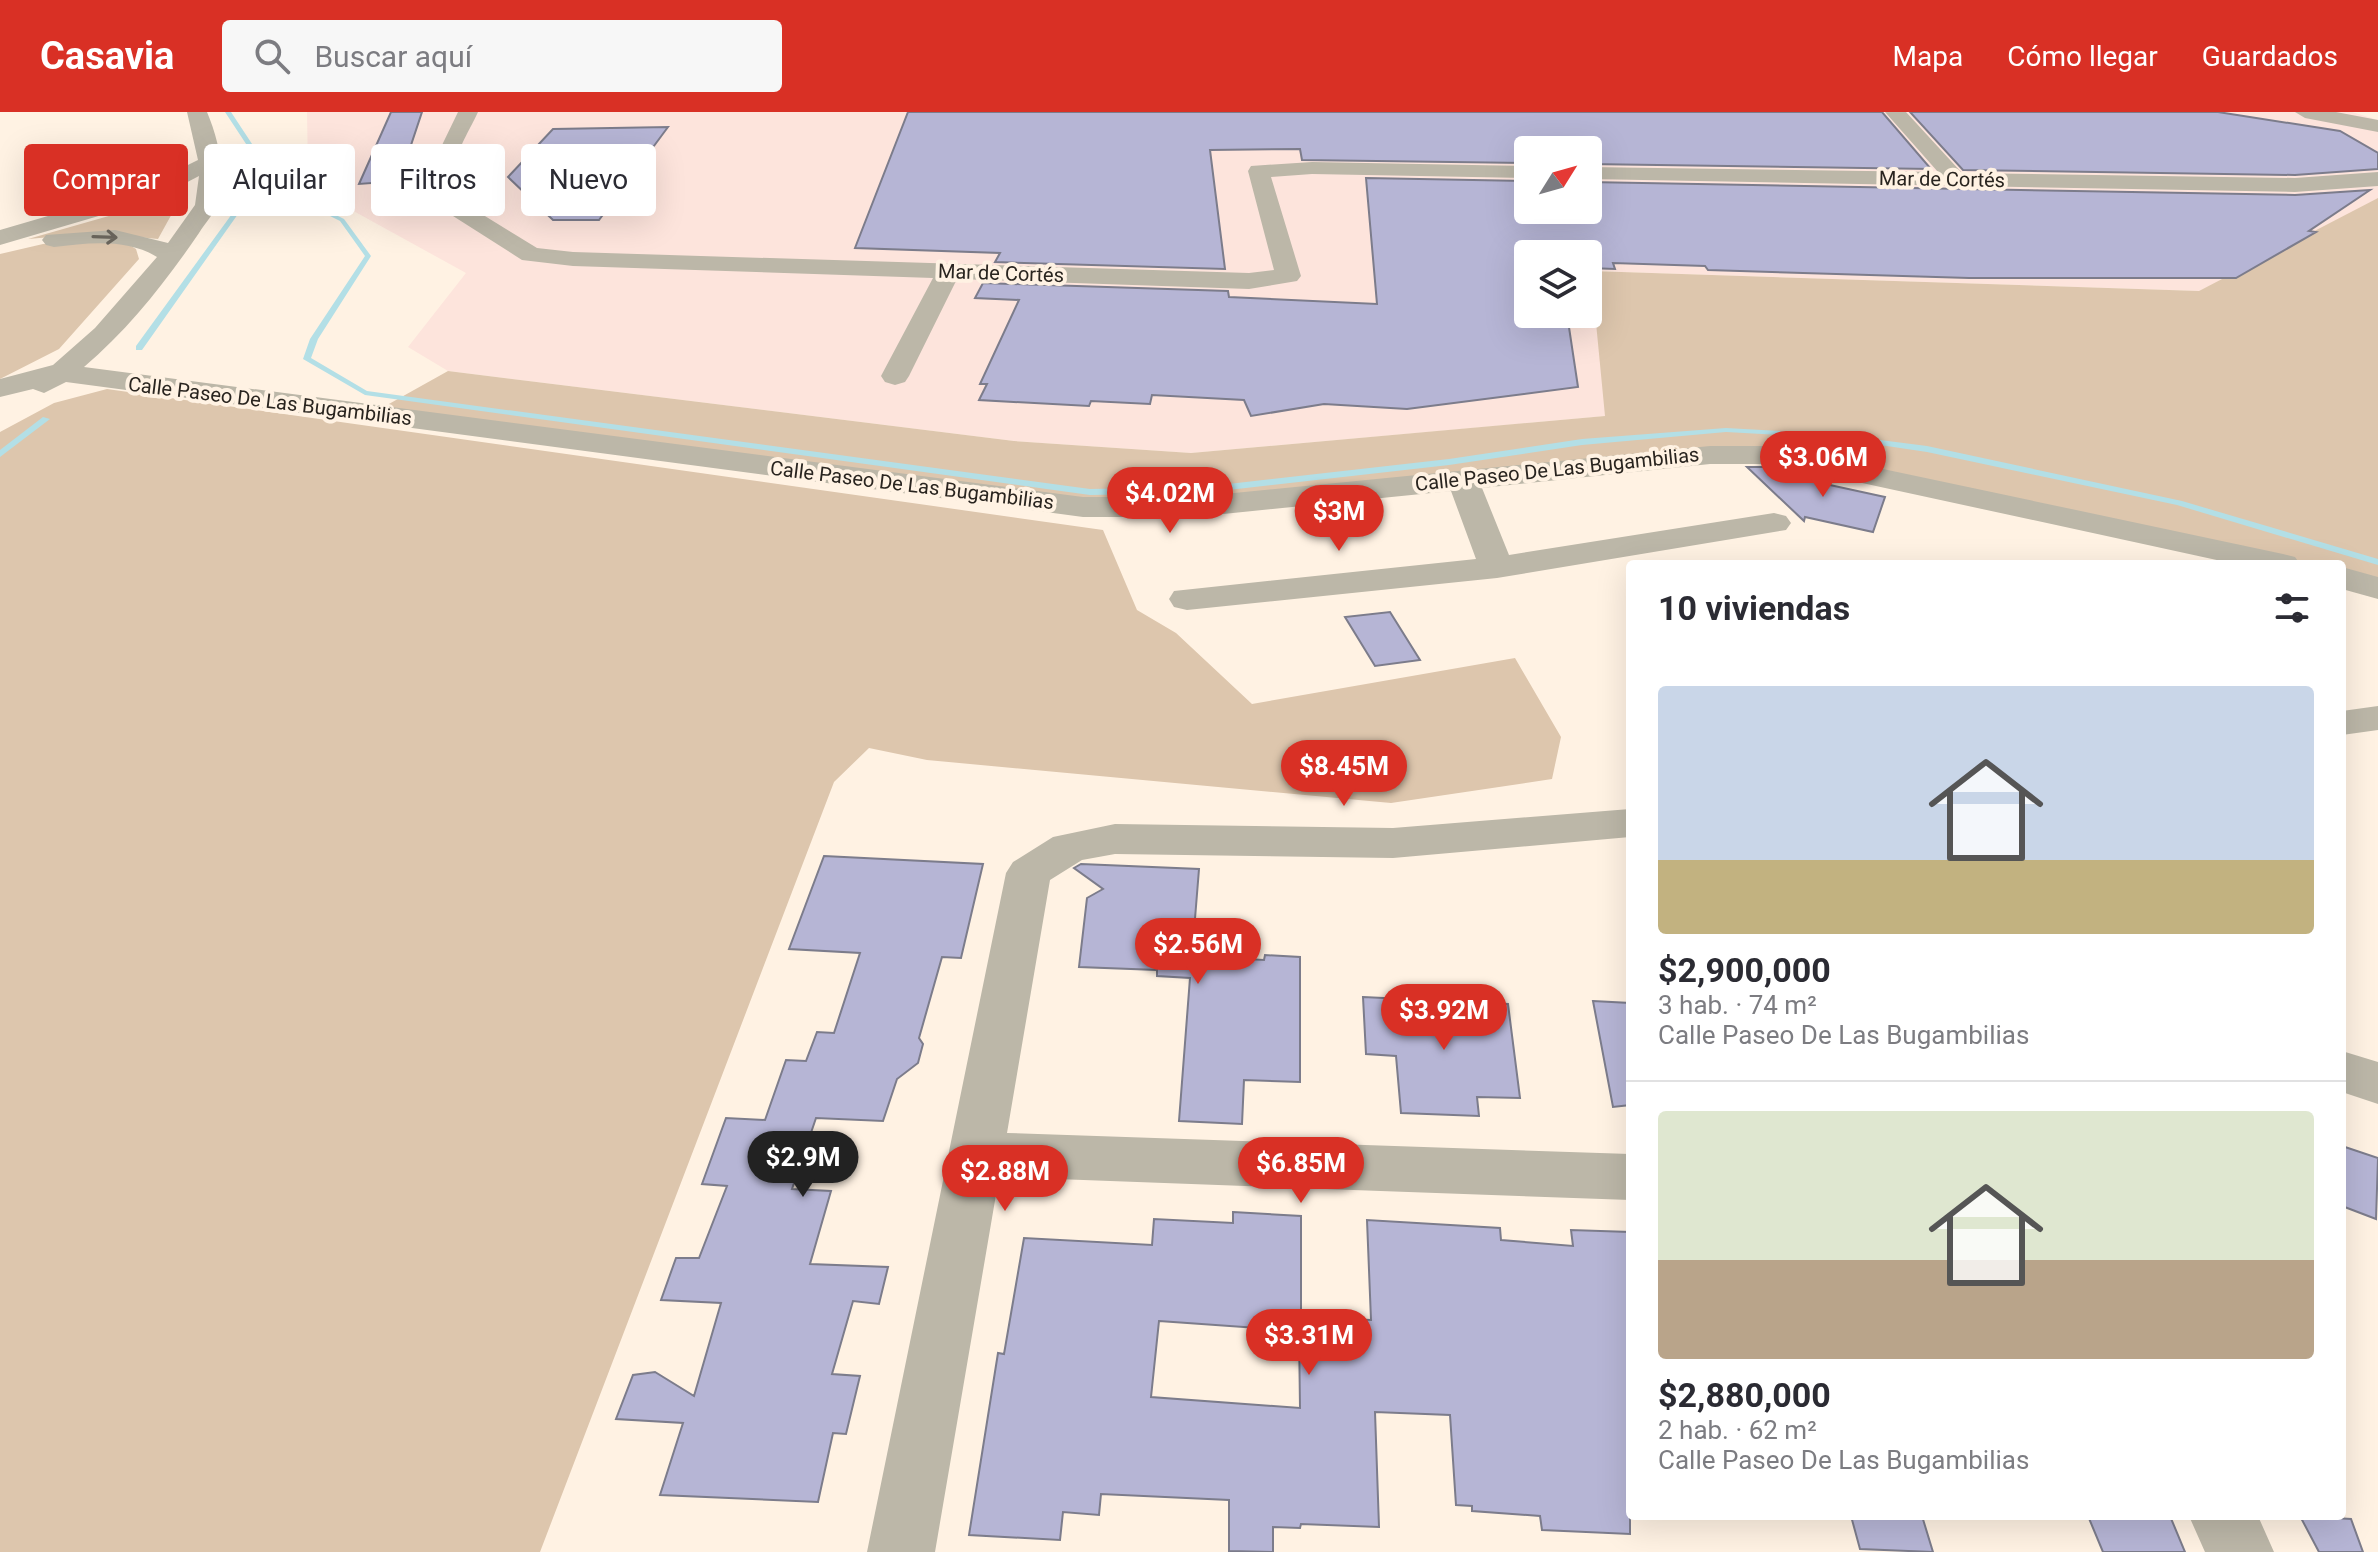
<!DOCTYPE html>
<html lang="es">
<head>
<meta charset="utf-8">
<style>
  :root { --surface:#fff; --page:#f7f7f7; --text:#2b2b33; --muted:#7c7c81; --line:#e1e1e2; --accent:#d93025 }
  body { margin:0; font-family:Roboto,sans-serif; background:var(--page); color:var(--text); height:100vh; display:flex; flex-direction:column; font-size:30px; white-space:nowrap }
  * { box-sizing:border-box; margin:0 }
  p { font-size:26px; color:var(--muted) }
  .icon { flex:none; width:44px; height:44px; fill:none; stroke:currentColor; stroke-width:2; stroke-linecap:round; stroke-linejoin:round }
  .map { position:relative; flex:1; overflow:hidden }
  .sheet { position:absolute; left:1626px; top:448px; width:720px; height:960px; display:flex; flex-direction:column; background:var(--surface); border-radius:8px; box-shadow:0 8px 32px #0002 }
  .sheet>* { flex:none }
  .guide { position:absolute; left:24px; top:32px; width:760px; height:72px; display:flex; gap:16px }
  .needle { width:52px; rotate:53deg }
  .fabs { position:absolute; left:1514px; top:24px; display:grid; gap:16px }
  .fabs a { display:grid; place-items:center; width:88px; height:88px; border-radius:8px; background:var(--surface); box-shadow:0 8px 32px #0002; font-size:40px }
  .price { position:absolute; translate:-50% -68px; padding:0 18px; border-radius:28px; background:var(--accent); color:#fff; font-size:26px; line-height:52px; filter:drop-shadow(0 2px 4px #0008) }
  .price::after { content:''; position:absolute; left:50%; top:48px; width:24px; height:18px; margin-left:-12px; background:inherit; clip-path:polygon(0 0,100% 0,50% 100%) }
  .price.on { background:#222; color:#fff }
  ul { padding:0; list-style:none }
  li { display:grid; align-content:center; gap:16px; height:424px; padding:0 32px }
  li+li { border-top:2px solid var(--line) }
  li span { display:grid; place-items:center; height:248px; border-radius:8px; color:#555 }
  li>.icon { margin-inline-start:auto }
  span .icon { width:144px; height:144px; fill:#fffc; stroke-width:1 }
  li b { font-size:34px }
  h2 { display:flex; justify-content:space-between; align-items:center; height:96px; padding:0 32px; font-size:34px }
  .pill { padding:0 28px; border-radius:8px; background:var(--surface); box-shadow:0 8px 32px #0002; font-size:28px; line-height:72px }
  .pill.on { background:var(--accent); color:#fff }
  header { display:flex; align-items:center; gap:48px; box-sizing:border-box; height:112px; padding:0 40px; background:var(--accent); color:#fff }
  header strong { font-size:38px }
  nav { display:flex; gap:44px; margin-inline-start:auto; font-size:28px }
  .search { width:560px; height:72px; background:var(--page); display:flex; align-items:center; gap:20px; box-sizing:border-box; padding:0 28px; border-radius:8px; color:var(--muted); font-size:30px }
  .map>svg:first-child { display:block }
</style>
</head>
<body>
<header>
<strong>Casavia</strong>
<div class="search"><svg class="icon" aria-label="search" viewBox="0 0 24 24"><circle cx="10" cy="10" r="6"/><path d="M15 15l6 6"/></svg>Buscar aquí</div>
<nav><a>Mapa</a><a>Cómo llegar</a><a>Guardados</a></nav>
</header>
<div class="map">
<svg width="2378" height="1440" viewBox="0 0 2378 1440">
  <rect width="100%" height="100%" fill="#fff2e3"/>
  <path fill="#fde4dc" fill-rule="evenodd" d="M307,0H2352L2378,8V93L2199,179L1592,159L1606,304L1191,341L1014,329L448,259L408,235L466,161L319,80L308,60ZM1528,38H1588V98H1528ZM1528,142H1588V202H1528Z"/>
  <path fill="#ddc6ad" d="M185,78L158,127L97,121L28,127L165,88Z
    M2378,86V476L2342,466V452H2283L1775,343L1083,395L371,302L448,259L1014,329L1191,341L1605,304L1591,159L2199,179Z
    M80,129L126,131L136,137L139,147L59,237L0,267V142L43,132Z
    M107,277L1103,418L1137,498L1176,521L1252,592L1515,546L1561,625L1552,667L1391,691L927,648L869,636L834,670L540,1440H0V320L54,291Z"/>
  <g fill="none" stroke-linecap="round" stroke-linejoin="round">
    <path fill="#b3dfe6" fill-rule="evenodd" d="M225,0H231L260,44L259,72L306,88L344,107L371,144L318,227L311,246L367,279L1090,377L1202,375L1449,347L1582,327L1726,316L1833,322L1927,334L2182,389L2378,447V453L2177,393L1927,340L1833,326L1726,320L1582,333L1449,353L1202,381L1090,383L365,283L303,247L310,227L365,144L340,109L302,90L257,75L142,238H136V234L253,73L254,44Z
      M43,305L50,307L0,345V338Z"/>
  </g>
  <path fill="#b6b5d5" stroke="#7c7c8b" stroke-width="2" fill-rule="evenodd" d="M391,0H422L399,69L359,72Z
    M908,0H1882L1931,57L1588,52V38H1528V51L1302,48L1300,37L1210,38L1225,157L995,150L1000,141L855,136Z
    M1910,0H2218L2340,19L2378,41V57L2295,63L1963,58Z
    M668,15L599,108H553L508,65L553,17Z
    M1366,66L1528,69V98H1588V70L2295,83L2370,78L2309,119L2316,120L2236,166H1969L1708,158L1705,154L1613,151L1615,157L1588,156V142H1528V202H1567L1578,275L1407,297L1324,292L1251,304L1244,288L1152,283L1150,292L1091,289L1089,294L979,288L987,272H980L1019,188L975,186L983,171L1228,179L1229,185L1377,192Z
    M1747,355H1765L1817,366L1816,370L1885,385L1873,420L1805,405L1804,409Z
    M1390,500L1420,548L1375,554L1345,505Z
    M824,744L983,752L961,846L942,845L919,926L923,932L918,951L897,967L883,1009L816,1006L792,1077L831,1079L810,1152L888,1155L879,1192L853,1189L832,1262L860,1264L846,1322L833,1321L818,1390L660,1383L683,1311L616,1307L633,1263L655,1260L694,1284L721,1191L661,1188L676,1146H699L727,1074L702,1072L726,1006L765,1008L786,948L806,949L817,920L834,921L860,841L789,837Z
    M1081,752L1199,757L1192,844L1264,848L1265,843L1300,845V970L1244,968L1242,1012L1179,1009L1190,866L1157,864V858L1079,855L1087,786L1103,777L1074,756Z
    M1363,885L1508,892L1520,986L1477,985L1479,1004L1401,1001L1396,944L1366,942Z
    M1593,889L1630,891V993L1613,995Z
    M2342,1034L2378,1046L2376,1107L2342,1094Z
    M1233,1100L1301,1104V1205L1371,1208L1367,1108L1500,1116L1501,1128L1573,1134L1571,1118L1630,1120V1422L1542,1418L1540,1404L1472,1399V1394L1456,1393L1450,1303L1375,1300L1379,1415L1301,1412L1300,1416L1273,1415V1440L1229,1439V1388L1101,1382L1099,1403L1063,1400L1060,1428L969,1423L998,1241L1004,1242L1024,1126L1152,1133L1154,1107L1233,1111ZM1159,1209L1299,1219L1300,1296L1151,1285Z
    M1851,1404H1922L1933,1440L1860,1437Z
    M2088,1404H2170L2185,1440H2103Z
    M2300,1404L2351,1407L2363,1440H2319Z"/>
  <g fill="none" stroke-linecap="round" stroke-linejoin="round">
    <path fill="#bcb7a8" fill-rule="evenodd" d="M187,0H207C218,26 227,63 218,90C215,101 205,111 199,121C167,168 129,217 84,255L1083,385H1194L1710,334H1775L2283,442L2295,445L2300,452H2235L1775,352H1710L1482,376L1509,443L1774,401L1786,404L1791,411L1786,418L1497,466L1187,498L1174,495L1169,487L1174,479L1476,447L1451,379L1194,405H1083L66,270L44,281L33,277L0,285V267L53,253L95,216L157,145C126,126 88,131 54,135L46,133L42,128L46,123L115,118L168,131L195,93L199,64L153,88L0,133V118L137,78L198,48Z
      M458,0H478C465,28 442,59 459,88L537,136L573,140L1249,161L1274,158L1248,59L1251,54L1312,50L1528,54V66L1312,62L1271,65L1301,164L1297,169L1249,177L957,167L909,264L905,270L895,273L885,270L881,264L933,166L573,154L522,148L442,97L431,78L429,60Z
      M1885,0H1906L1962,61L2295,66L2378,60V74L2295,80L1588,67V55L1938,60Z
      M2295,0H2336L2378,8V20L2305,6Z
      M2342,455L2378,465V487L2342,477Z
      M2378,594V618L2342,623V599Z
      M1630,697V725L1393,746L1115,742L1082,748L1050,768L1007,1021L1630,1042V1088L999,1065L935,1440H867L1006,761L1013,750L1053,725L1115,712L1393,716Z
      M2342,939L2378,950V992L2342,980Z
      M2189,1404H2258L2274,1440H2205Z"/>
  </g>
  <defs><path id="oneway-shaft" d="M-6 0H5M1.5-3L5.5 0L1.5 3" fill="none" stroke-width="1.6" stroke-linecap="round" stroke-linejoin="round" transform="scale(2)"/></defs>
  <use stroke="#6b665d" href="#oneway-shaft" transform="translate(105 125) rotate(2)"/>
  <g text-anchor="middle" stroke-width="8" stroke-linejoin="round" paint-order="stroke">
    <g font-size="20" fill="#29241f" stroke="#fff2e3">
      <text transform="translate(1942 67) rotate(1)" y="7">Mar de Cortés</text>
      <text transform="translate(1001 161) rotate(2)" y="7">Mar de Cortés</text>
      <text transform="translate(270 289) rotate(7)" y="7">Calle Paseo De Las Bugambilias</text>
      <text transform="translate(1557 357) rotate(-6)" y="7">Calle Paseo De Las Bugambilias</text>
      <text transform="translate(912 373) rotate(7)" y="7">Calle Paseo De Las Bugambilias</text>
    </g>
  </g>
</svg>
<div class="fabs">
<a><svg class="needle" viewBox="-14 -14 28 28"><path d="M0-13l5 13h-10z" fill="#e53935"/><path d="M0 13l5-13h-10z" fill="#7c7c81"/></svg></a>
<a><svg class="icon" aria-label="layers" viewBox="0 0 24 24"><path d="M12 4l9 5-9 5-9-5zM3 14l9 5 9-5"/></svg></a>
</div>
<b class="price" style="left:1823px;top:387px">$3.06M</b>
<b class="price" style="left:1170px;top:423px">$4.02M</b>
<b class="price" style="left:1339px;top:441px">$3M</b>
<b class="price" style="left:1344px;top:696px">$8.45M</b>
<b class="price" style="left:1198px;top:874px">$2.56M</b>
<b class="price" style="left:1444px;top:940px">$3.92M</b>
<b class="price on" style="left:803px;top:1087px">$2.9M</b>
<b class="price" style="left:1301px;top:1093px">$6.85M</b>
<b class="price" style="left:1005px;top:1101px">$2.88M</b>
<b class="price" style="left:1309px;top:1265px">$3.31M</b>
<div class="guide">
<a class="pill on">Comprar</a>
<a class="pill">Alquilar</a>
<a class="pill">Filtros</a>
<a class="pill">Nuevo</a>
</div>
<section class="sheet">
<h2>10 viviendas<svg class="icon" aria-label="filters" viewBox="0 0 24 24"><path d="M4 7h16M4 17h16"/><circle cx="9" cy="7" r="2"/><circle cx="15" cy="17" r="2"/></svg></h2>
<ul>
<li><span style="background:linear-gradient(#c9d6e8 70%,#c2b280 0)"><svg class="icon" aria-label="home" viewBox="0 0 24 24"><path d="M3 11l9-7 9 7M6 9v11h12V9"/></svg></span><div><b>$2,900,000</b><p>3 hab. · 74 m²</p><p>Calle Paseo De Las Bugambilias</p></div></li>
<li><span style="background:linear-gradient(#dfe7d0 60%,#b9a48a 0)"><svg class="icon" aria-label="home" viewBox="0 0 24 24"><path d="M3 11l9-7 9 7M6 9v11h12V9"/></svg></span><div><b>$2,880,000</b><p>2 hab. · 62 m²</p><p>Calle Paseo De Las Bugambilias</p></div></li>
</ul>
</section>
</div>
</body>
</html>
